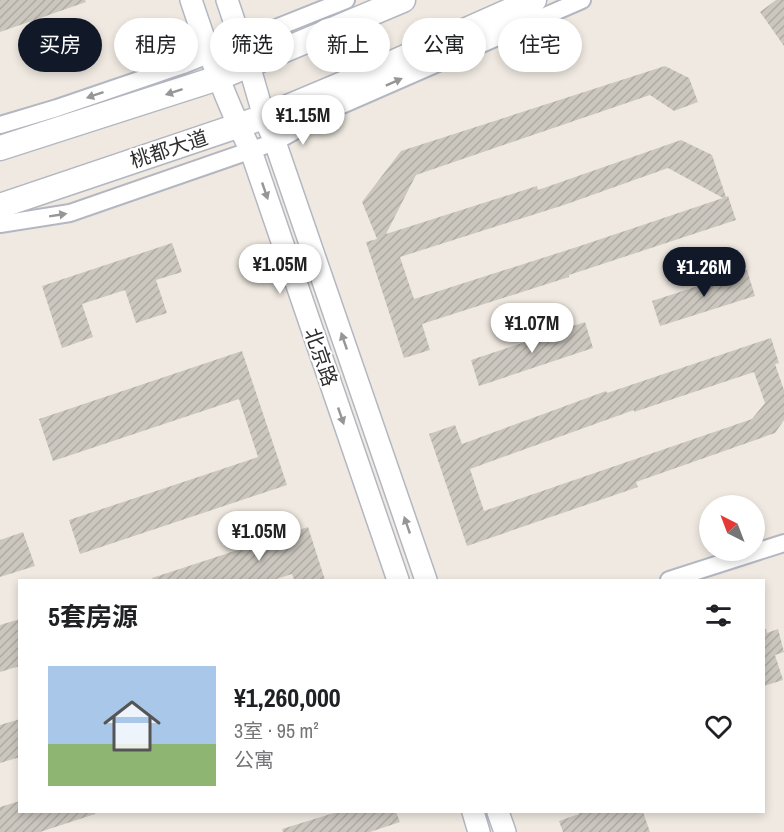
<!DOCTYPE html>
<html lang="zh">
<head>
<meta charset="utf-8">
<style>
  :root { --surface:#fff; --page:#f6f6f6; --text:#202124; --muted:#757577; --line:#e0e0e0; --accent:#111827 }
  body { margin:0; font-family:"Archivo Narrow","Noto Sans SC",sans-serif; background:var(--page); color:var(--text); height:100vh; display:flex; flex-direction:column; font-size:22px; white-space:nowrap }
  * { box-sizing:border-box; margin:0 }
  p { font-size:20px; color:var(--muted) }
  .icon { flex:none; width:33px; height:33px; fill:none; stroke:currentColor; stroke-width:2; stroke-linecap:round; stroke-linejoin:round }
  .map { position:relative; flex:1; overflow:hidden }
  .sheet { position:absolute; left:18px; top:579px; width:747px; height:234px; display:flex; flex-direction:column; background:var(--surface); border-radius:0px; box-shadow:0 3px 9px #0003 }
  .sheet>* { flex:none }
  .hud { position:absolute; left:18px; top:18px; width:748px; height:54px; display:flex; gap:12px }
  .needle { width:39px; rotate:318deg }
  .buttons { position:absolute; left:699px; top:495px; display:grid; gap:12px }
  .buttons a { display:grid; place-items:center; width:66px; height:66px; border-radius:50%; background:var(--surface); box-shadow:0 3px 9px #0003; font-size:30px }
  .price { position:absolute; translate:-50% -51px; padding:0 14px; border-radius:21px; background:#fff; color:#222; font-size:20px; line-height:39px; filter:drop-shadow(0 2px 3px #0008) }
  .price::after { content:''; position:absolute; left:50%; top:36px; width:18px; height:14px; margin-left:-9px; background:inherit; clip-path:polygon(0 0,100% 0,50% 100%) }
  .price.current { background:var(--accent); color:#fff }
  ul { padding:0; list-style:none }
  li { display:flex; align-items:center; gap:18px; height:150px; padding:0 30px }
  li+li { border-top:2px solid var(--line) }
  li span { display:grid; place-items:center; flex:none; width:168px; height:120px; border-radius:0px; color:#555 }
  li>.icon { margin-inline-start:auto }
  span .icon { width:72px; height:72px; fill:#fffc; stroke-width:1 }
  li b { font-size:26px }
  h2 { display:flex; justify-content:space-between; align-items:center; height:72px; padding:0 30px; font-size:26px }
  .tag { padding:0 21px; border-radius:27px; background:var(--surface); box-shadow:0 3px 9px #0003; font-size:21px; line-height:54px }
  .tag.current { background:var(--accent); color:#fff }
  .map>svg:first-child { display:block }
</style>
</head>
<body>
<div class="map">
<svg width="784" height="832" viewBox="0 0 784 832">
  <defs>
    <pattern id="building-hatch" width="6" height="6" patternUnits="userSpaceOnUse" patternTransform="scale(1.5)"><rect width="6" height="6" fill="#cbc7bf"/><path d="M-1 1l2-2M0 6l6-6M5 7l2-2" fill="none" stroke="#afaba4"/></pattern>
  </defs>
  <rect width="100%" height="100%" fill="#efe9e1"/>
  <path fill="url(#building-hatch)" fill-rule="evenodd" d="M0,0H85L86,2L0,32Z
    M776,0H784V46L760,12Z
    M665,66L689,78L698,102L674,111L650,95L416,175L386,234L537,186L538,190L681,140L712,155L726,197L728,196L736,220L569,275V277L422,324L430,350L404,358L366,242L377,239L362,202L401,151ZM668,168L723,198L580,246L414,299L400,257L564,205Z
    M172,243L182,272L156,280L167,313L136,323L125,290L82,304L93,337L62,348L42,286Z
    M747,270L755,296L660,326L652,301Z
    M585,322L593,348L479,386L471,360Z
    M771,338L779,363L775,364L784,390V420L775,433L636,482L638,487L467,546L429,434L455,425L462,444L606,391L607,393ZM754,372L765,403L752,419L484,511L470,469L634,410V412Z
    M242,351L287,485L80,554L69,520L258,457L239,399L53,461L39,419Z
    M308,527L325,580H294L292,574L273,580H153L152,578Z
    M23,532L35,566L0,577V540Z
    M20,619V666L0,672V625Z
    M766,629L767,633L778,629L784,652L775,655L783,680L764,686V630Z
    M20,719V757L0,763V725Z
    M20,801V812H95V814L40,832H0V807Z
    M337,812H396L400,822L370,832H283L282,829Z
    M578,812H643L650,832H563L559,821L579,814Z"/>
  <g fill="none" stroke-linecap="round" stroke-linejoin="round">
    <defs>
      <path id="minor" d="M0,125L57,108L183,65L346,0
        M0,224L70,213L275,142L335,108L582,0
        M669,580L784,543"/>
      <path id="tertiary" d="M191,0C208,51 226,102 251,151L398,580
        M227,0L249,65L264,117L275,142L426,580
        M473,812L479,832
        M498,812L505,832"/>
      <path id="secondary" d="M0,148L218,78L403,0
        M0,206L264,117L383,67L534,0"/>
    </defs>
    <use href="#minor" stroke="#b4b7c1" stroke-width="20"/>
    <use href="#tertiary" stroke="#b4b7c1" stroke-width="24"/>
    <use href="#secondary" stroke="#b4b7c1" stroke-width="27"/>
    <use href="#minor" stroke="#fff" stroke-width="16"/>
    <use href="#tertiary" stroke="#fff" stroke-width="21"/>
    <use href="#secondary" stroke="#fff" stroke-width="24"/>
  </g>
  <defs><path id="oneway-solid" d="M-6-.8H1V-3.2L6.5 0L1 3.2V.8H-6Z" transform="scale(1.5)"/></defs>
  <g fill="#969696">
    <use href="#oneway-solid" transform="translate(394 82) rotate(-24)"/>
    <use href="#oneway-solid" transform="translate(174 92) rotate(162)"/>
    <use href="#oneway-solid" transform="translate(95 95) rotate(161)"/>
    <use href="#oneway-solid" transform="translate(265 191) rotate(71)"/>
    <use href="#oneway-solid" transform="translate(58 215) rotate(-9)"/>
    <use href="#oneway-solid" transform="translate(344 341) rotate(-109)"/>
    <use href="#oneway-solid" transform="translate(341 416) rotate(71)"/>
    <use href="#oneway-solid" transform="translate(407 525) rotate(-109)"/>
  </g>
  <g text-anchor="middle" stroke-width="4.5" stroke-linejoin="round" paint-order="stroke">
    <g font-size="20" fill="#2e2e2e" stroke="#fff">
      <text transform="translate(169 149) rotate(-18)" y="7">桃都大道</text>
      <text transform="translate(321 357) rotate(71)" y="7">北京路</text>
    </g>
  </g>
</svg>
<div class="buttons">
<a><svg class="needle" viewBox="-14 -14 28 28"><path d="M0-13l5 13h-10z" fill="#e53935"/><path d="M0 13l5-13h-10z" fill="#757577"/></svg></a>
</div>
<b class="price" style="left:303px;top:146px">¥1.15M</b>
<b class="price" style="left:280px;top:295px">¥1.05M</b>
<b class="price current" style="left:704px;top:298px">¥1.26M</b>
<b class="price" style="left:532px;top:354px">¥1.07M</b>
<b class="price" style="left:259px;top:562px">¥1.05M</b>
<div class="hud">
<a class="tag current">买房</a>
<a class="tag">租房</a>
<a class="tag">筛选</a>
<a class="tag">新上</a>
<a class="tag">公寓</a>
<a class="tag">住宅</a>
</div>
<section class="sheet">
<h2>5套房源<svg class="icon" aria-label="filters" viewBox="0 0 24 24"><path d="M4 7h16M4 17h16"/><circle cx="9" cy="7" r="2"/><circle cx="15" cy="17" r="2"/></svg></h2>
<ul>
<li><span style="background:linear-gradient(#a9c7e8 65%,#8fb573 0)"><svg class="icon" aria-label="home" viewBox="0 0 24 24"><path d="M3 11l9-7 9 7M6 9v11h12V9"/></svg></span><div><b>¥1,260,000</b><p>3室 · 95 m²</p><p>公寓</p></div><svg class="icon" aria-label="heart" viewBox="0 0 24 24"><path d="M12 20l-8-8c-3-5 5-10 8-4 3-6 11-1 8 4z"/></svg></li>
</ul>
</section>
</div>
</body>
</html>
